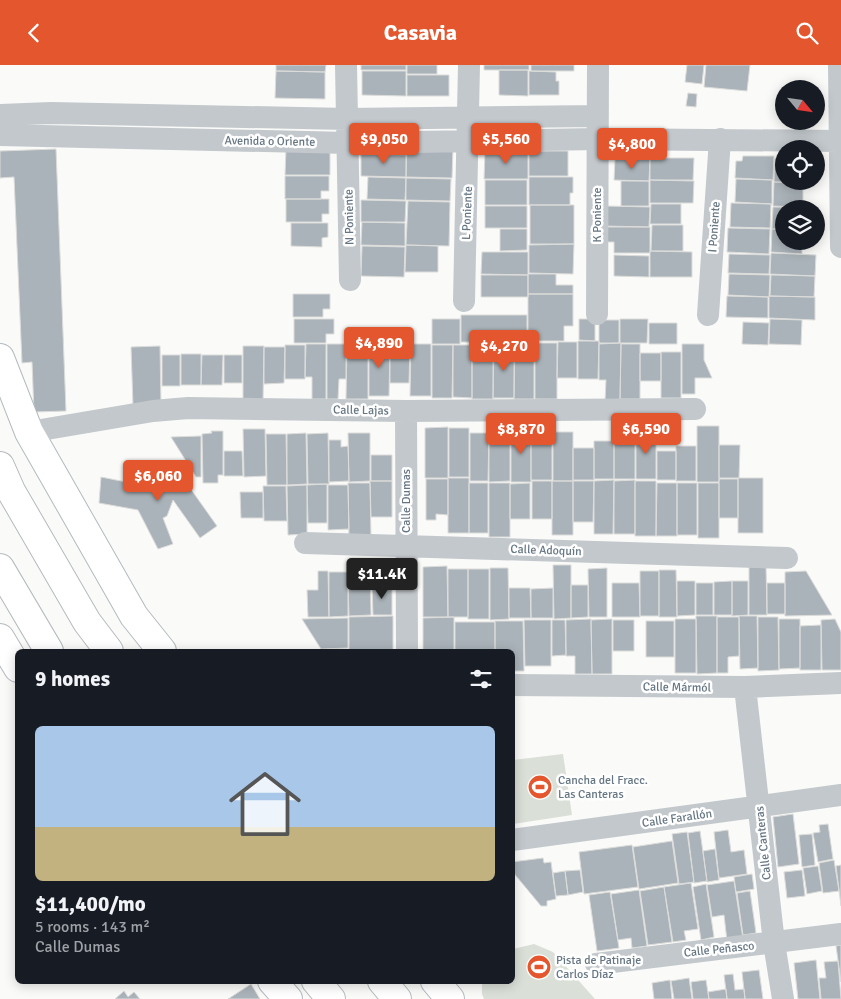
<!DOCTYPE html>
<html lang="en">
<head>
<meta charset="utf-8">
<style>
  :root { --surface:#171b24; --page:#20242c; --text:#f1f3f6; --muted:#9ea1a6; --accent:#e4572e }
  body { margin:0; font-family:Signika,sans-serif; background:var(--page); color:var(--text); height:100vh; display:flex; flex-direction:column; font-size:19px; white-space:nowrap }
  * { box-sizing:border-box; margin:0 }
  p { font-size:16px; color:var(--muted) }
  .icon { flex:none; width:28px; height:28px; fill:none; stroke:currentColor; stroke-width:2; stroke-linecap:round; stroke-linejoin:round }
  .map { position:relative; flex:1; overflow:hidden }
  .details { position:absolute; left:15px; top:584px; width:500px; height:335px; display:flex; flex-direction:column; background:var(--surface); border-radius:8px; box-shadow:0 2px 12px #0003 }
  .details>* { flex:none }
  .needle { width:32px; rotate:119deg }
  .tools { position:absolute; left:775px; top:15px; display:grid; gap:10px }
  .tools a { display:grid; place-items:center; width:50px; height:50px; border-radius:50%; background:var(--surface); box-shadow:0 2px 12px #0003; font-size:25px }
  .price { position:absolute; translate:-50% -42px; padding:0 11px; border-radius:5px; background:var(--accent); color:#fff; font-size:16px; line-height:32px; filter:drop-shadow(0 1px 2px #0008) }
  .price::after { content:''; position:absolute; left:50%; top:30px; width:15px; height:11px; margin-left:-8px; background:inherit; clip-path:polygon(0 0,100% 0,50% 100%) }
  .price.active { background:#222; color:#fff }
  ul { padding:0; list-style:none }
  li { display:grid; align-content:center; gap:10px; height:265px; padding:0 20px }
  li span { display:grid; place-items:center; height:155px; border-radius:8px; color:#555 }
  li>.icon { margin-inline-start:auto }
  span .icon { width:90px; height:90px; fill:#fffc; stroke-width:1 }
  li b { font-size:21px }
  h2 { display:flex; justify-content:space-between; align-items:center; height:60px; padding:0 20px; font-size:21px }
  header { display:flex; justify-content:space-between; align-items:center; height:65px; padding:0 20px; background:var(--accent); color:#fff; font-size:22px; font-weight:800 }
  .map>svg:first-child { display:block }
</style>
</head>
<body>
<header><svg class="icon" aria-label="back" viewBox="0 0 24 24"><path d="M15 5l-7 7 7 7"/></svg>Casavia<svg class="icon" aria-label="search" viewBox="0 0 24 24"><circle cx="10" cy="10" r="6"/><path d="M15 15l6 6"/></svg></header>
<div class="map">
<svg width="841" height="934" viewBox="0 0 841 934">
  <rect width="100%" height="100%" fill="#fafaf8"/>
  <path fill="#dadfd7" d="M563,689L572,750L513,759V695Z
    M534,879L553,887L595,934H484L482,929V916H512L513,884Z"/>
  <path fill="#aab3b9" stroke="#dcdcda" d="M276,0H326L325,7L276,6Z
    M361,0H406V5H361Z
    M407,0H437V9H407Z
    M484,0H529V5H484Z
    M531,0H574V6H531Z
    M687,0H704L702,19L685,17Z
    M706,0H750L747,26L704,22Z
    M499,5H528V31L499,30Z
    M276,6L325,7V34L275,33Z
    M362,6H406V31L362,30Z
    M529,6L556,7V16H559V30H529Z
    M407,10H449V31H407Z
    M688,28L697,29L696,42L686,41Z
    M407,81L453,82L452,113L406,112Z
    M56,84L66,346L34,347L32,297L22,298L14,112L0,113V86Z
    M286,84H330V110H285Z
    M485,86H528V114H484Z
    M529,86H568V111H529Z
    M361,89L406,90V112L361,111Z
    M743,91H774L773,115L735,113L736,96H742Z
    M650,93H694L693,115H650Z
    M775,93L784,94V116H815V118L774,117Z
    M615,94H650L649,116L614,115Z
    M285,111H329V126H321V134H285Z
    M368,112L406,113L405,135L367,134Z
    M529,112H573V128H570V140H529Z
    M406,113L451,114L450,136L406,135Z
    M736,114L772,115V139L735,137Z
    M485,115H527V140H485Z
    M650,115L694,116L693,138H650Z
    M621,116H649V141H621Z
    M774,117L803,118V142L773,141Z
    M286,134H329V149H322V157H286Z
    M361,135L406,136L405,157H361Z
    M408,136L450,137L449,181L406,180Z
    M731,138L771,139L770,163L730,162Z
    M651,139H681V159H650Z
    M530,140H574V179H530Z
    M485,141H527V163H485Z
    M605,141L650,142L649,162L604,161Z
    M773,142L816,143L784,144V164H772Z
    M362,157L405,158V181L361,180Z
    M291,158H328V172L322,173V182L291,181Z
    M652,160H683V186H651Z
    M605,162H650V188H614V177H604Z
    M728,163L770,164L769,189L727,187Z
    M500,164H527V185L500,186Z
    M772,164L784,165V176H802V189L771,187Z
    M574,179L573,209L529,208V180Z
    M406,180L438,181V207H405Z
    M362,181L405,182L404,212L361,211Z
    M650,186L692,187V212H650Z
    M482,187H528V210L481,209Z
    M771,188L816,190L815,211L770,209Z
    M729,189L770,190L769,209L728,208Z
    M614,190L649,191V212L614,211Z
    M528,209H556V220H573V229H528Z
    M729,209L770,210L769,232L728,230Z
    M481,210H528V232H481Z
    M771,210L815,211L814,232L770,231Z
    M293,229H330V244H323V252H293Z
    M528,229H573V261H564V276H528Z
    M727,231L768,232V253L726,252Z
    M769,231L815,232V255L769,253Z
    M461,250H527V278L461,277Z
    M294,254H334V269H326V278H294Z
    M432,254H460V279H432Z
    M579,254H595V276L579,275Z
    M620,254H648L647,278H620Z
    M770,254L802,255L801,280L769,279Z
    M599,255H619V278H599Z
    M743,257L769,258L768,280L742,279Z
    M649,258H677V279H649Z
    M578,276H599L598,314H578Z
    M558,277H577V313H557Z
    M347,278H368V334H346Z
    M369,278H390L389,331H369Z
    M515,278H534V334H514Z
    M535,278H557V334H535Z
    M621,278L620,336H605L606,315H599V279Z
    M306,279H326V334H312V312H305Z
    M327,279H346V314H339L338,334H327Z
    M390,279H410L409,318H390Z
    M411,279H431V331H410Z
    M621,279H640V334H620Z
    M682,279H704V295L712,313H695V329H682Z
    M285,280H305V314H285Z
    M432,280H453L452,333H432Z
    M453,280H472V333L453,332Z
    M472,280H493V334H472Z
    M494,280L514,281V333H493Z
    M160,281L161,340L133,341L131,282Z
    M243,281H264L263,336H243Z
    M264,282H285L284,318L264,319Z
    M661,287H681V333H661Z
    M640,288H661V316H640Z
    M181,289H201V320H181Z
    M162,290H180V321H162Z
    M202,290H223L222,320H201Z
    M224,290H242V318H224Z
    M697,361H719V417H697Z
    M448,362V413H425V363Z
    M449,363H469V412H449Z
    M243,364H265L266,411L244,412Z
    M489,364H510V416L489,417Z
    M511,364H531V417H511Z
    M531,365H552V415H531Z
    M211,366H223V410H218V418H203L202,369L212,368Z
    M614,366H635V414H614Z
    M636,366H656V414H636Z
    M553,367H573V416H553Z
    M306,368L307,419L287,420V369Z
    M328,368L329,419H308L307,369Z
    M348,368H370V416L349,417Z
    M470,368H489L488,416H470Z
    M266,369H286L287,420H267Z
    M201,371V412H196L171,372Z
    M329,375H341V382L348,381L349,416L329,417Z
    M594,376H614V414H594Z
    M719,380H740L739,413H719Z
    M676,381H696V416H676Z
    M573,383H594V415H573Z
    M224,386H242L243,411H224Z
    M657,386H676V415H657Z
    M371,390H392V416H371Z
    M173,399L217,461L200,473L173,435L167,451L163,453L173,479L158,484L138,445L99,438L101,412L126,417Z
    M448,413H469V468H448Z
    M738,413H763V468H738Z
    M426,414H448V450L436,449V455H426Z
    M719,414H738V453H719Z
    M614,415L613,469H594V416Z
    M635,415V469H614V416Z
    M370,416H392V452H371Z
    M532,416H552V454H532Z
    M552,416H573V470H552Z
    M573,416H594L593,457H573Z
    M635,416H656V471H635Z
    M348,418H370L371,472H349Z
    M469,418H488V468H469Z
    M489,418H510V472H489Z
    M530,418V454H510V419Z
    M657,418H677V471H656Z
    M677,418H697V470H677Z
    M698,418H719V473H698Z
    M327,419V458H308L307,420Z
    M307,420V469L288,470L287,421Z
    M328,420H348L349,464L328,465Z
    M263,421H286L287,456H264Z
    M240,427H263V453H241Z
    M553,500H571V553L554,554Z
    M370,501L371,550L349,551L348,516H358V502Z
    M447,501L448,552H423V502Z
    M766,501L767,550H749V502Z
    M490,503H508L509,554L490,555Z
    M607,503V552H589L588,504Z
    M448,504H468V552H448Z
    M468,504H489V554H468Z
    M659,505H676L677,552H659Z
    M318,506H328L329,552H308L307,525H318Z
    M640,506H659V551H640Z
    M806,506L832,550L785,551V507Z
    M329,507H348V551L329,552Z
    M677,516H695V550L677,551Z
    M732,516H748V550L732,551Z
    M732,516V550H714V517Z
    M612,518H639L640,552H612Z
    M696,518H713V550H696Z
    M767,518H785V549H767Z
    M372,520H392V550H373Z
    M571,520H588V552L571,553Z
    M509,523H530L531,553H509Z
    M553,523V553H531V524Z
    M393,551V586H349V552Z
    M696,551H717V608L697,609Z
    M739,551H757L758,603L740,604Z
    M454,552V586H423V553Z
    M717,552H739V591L728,592V608H717Z
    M758,552H778L779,605L758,606Z
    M348,553V583L321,584L302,554Z
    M591,554L592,609H575V591H566V555Z
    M612,554V609H592L591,555Z
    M675,554H696V608H675Z
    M779,554H800V603L779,604Z
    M835,554L841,567V605H822L821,555Z
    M524,555H551V601H525Z
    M552,555H565L566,590L552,591Z
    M613,555H634V586H613Z
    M495,556H523L524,606H512V586H495Z
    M646,556H674V592H646Z
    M455,557H495V586H455Z
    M821,560V605H800V561Z
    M793,749L799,799L778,802L773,752Z
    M828,759L833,794L818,797L813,768L820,767L819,760Z
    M728,765L731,787L744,785L747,809L719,813L714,767Z
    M700,766L707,816L694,818L688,768Z
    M687,767L694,817L679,819L672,769Z
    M812,769L815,800L802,802L799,770Z
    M672,776L678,818L639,824L633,782Z
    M632,780L638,822L584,829L579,787Z
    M715,784L719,815L707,817L703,786Z
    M543,793L544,798L551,797L556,834L547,836V841H541L512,806V797Z
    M834,795L839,826L823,828L819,798Z
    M841,800V841L836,801Z
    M818,801L822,826L807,829L803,803Z
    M580,805L583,827L568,830L565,806Z
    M802,805L805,831L787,833L784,807Z
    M565,806L568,830L556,831L553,808Z
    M752,809L754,824L736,827L734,812Z
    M734,816L743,874L727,876L724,850L712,852L707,820Z
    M691,818L698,864L684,866L686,875L673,877L664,822Z
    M706,819L714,872L701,875L693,822Z
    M664,822L672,877L648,880L640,826Z
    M639,825L647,881L632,883L631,873L618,875L611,829Z
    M750,826L756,868L743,870L737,828Z
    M610,827L619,883L597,886L589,830Z
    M841,880V917L836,881Z
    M816,895L820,934H798L794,898Z
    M838,896L841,934H821L819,913H826L824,897Z
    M759,905L763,934H745L742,907Z
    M733,909L735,925L744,924L745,934H727L724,910Z
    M689,913L692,934H674L671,916Z
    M670,915L672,934H654L652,918Z
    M706,915L709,934H693L691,917Z
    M251,919L260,934H228Z
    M726,924L727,934H709L708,927Z
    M124,926L128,932L134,927L140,934H115Z"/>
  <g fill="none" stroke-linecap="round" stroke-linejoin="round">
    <defs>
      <path id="secondary" d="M0,293L29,367L134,551L162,586
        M0,573L18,603
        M272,916L288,934
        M435,916L450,934"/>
      <path id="primary" d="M0,401L11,426L87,557L109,586
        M0,503L49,586
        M316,916L331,934
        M382,916L397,934"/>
    </defs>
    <use href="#secondary" stroke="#b3babf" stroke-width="30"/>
    <use href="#primary" stroke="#b5babe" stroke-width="30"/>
    <path stroke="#c3c8cc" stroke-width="22" d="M346,0L350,215
      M839,0L841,182
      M0,50L51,48L347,54L597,51
      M0,70L348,78L598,74L839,76
      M464,236L469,0
      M597,249L598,0
      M708,250L720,74
      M406,346L407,586
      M29,367L153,346L188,343L406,346L695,344
      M305,478L787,493
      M512,620L745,622L841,618
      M745,622L774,878L783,934
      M512,775L841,730
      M596,899L841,869"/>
    <use href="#secondary" stroke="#fff" stroke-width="28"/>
    <use href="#primary" stroke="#fff" stroke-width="28"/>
  </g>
  <defs>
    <symbol id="stadium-disc" viewBox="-11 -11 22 22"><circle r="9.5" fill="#e4572e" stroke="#fff"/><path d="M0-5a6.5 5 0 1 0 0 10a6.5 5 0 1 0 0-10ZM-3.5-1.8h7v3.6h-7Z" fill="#fff"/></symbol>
  </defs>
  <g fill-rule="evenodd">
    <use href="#stadium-disc" x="526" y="708" width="28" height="28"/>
    <use href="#stadium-disc" x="525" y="888" width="28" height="28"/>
  </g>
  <g text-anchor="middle" stroke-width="5" stroke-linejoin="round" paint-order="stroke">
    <g font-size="12" fill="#657683" stroke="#fff">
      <text transform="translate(270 76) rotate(1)" y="4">Avenida o Oriente</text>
      <text transform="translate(467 148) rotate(-88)" y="4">L Poniente</text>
      <text transform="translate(597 150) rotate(-90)" y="4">K Poniente</text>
      <text transform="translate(349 152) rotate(-91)" y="4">N Poniente</text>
      <text transform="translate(714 162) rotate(-86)" y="4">I Poniente</text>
      <text transform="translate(361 345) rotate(1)" y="4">Calle Lajas</text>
      <text transform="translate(406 436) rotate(-90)" y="4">Calle Dumas</text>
      <text transform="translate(546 485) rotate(2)" y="4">Calle Adoquín</text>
      <text transform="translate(677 622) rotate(1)" y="4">Calle Mármól</text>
      <text transform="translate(677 753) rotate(-8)" y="4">Calle Farallón</text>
      <text transform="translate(763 778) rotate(-96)" y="4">Calle Canteras</text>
      <text transform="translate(719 884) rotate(-6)" y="4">Calle Peñasco</text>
    </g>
    <g font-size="12" fill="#657683" stroke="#fff" text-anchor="start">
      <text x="558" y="719">Cancha del Fracc.<tspan x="558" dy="14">Las Canteras</tspan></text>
      <text x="556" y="899">Pista de Patinaje<tspan x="556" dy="14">Carlos Díaz</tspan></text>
    </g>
  </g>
</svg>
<div class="tools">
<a><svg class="needle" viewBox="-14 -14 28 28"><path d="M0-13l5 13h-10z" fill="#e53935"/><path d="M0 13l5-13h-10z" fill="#9ea1a6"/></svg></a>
<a><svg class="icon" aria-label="locate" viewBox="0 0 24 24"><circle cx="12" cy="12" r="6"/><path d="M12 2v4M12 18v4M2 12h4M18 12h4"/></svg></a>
<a><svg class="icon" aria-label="layers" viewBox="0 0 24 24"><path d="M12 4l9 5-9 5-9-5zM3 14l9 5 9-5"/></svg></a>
</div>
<b class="price" style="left:384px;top:100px">$9,050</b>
<b class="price" style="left:506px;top:100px">$5,560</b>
<b class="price" style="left:632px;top:105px">$4,800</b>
<b class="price" style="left:379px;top:304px">$4,890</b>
<b class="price" style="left:504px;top:307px">$4,270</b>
<b class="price" style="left:521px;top:390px">$8,870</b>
<b class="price" style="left:646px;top:390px">$6,590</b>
<b class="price" style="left:158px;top:437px">$6,060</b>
<b class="price active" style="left:382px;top:535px">$11.4K</b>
<section class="details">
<h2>9 homes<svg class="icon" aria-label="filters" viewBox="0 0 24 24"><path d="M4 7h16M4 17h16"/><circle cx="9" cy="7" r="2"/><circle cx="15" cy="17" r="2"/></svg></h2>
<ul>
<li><span style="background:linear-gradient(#a9c7e8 65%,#c2b280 0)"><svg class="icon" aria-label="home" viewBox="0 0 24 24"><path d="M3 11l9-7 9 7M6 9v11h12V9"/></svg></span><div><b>$11,400/mo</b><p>5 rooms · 143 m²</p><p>Calle Dumas</p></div></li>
</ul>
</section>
</div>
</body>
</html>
